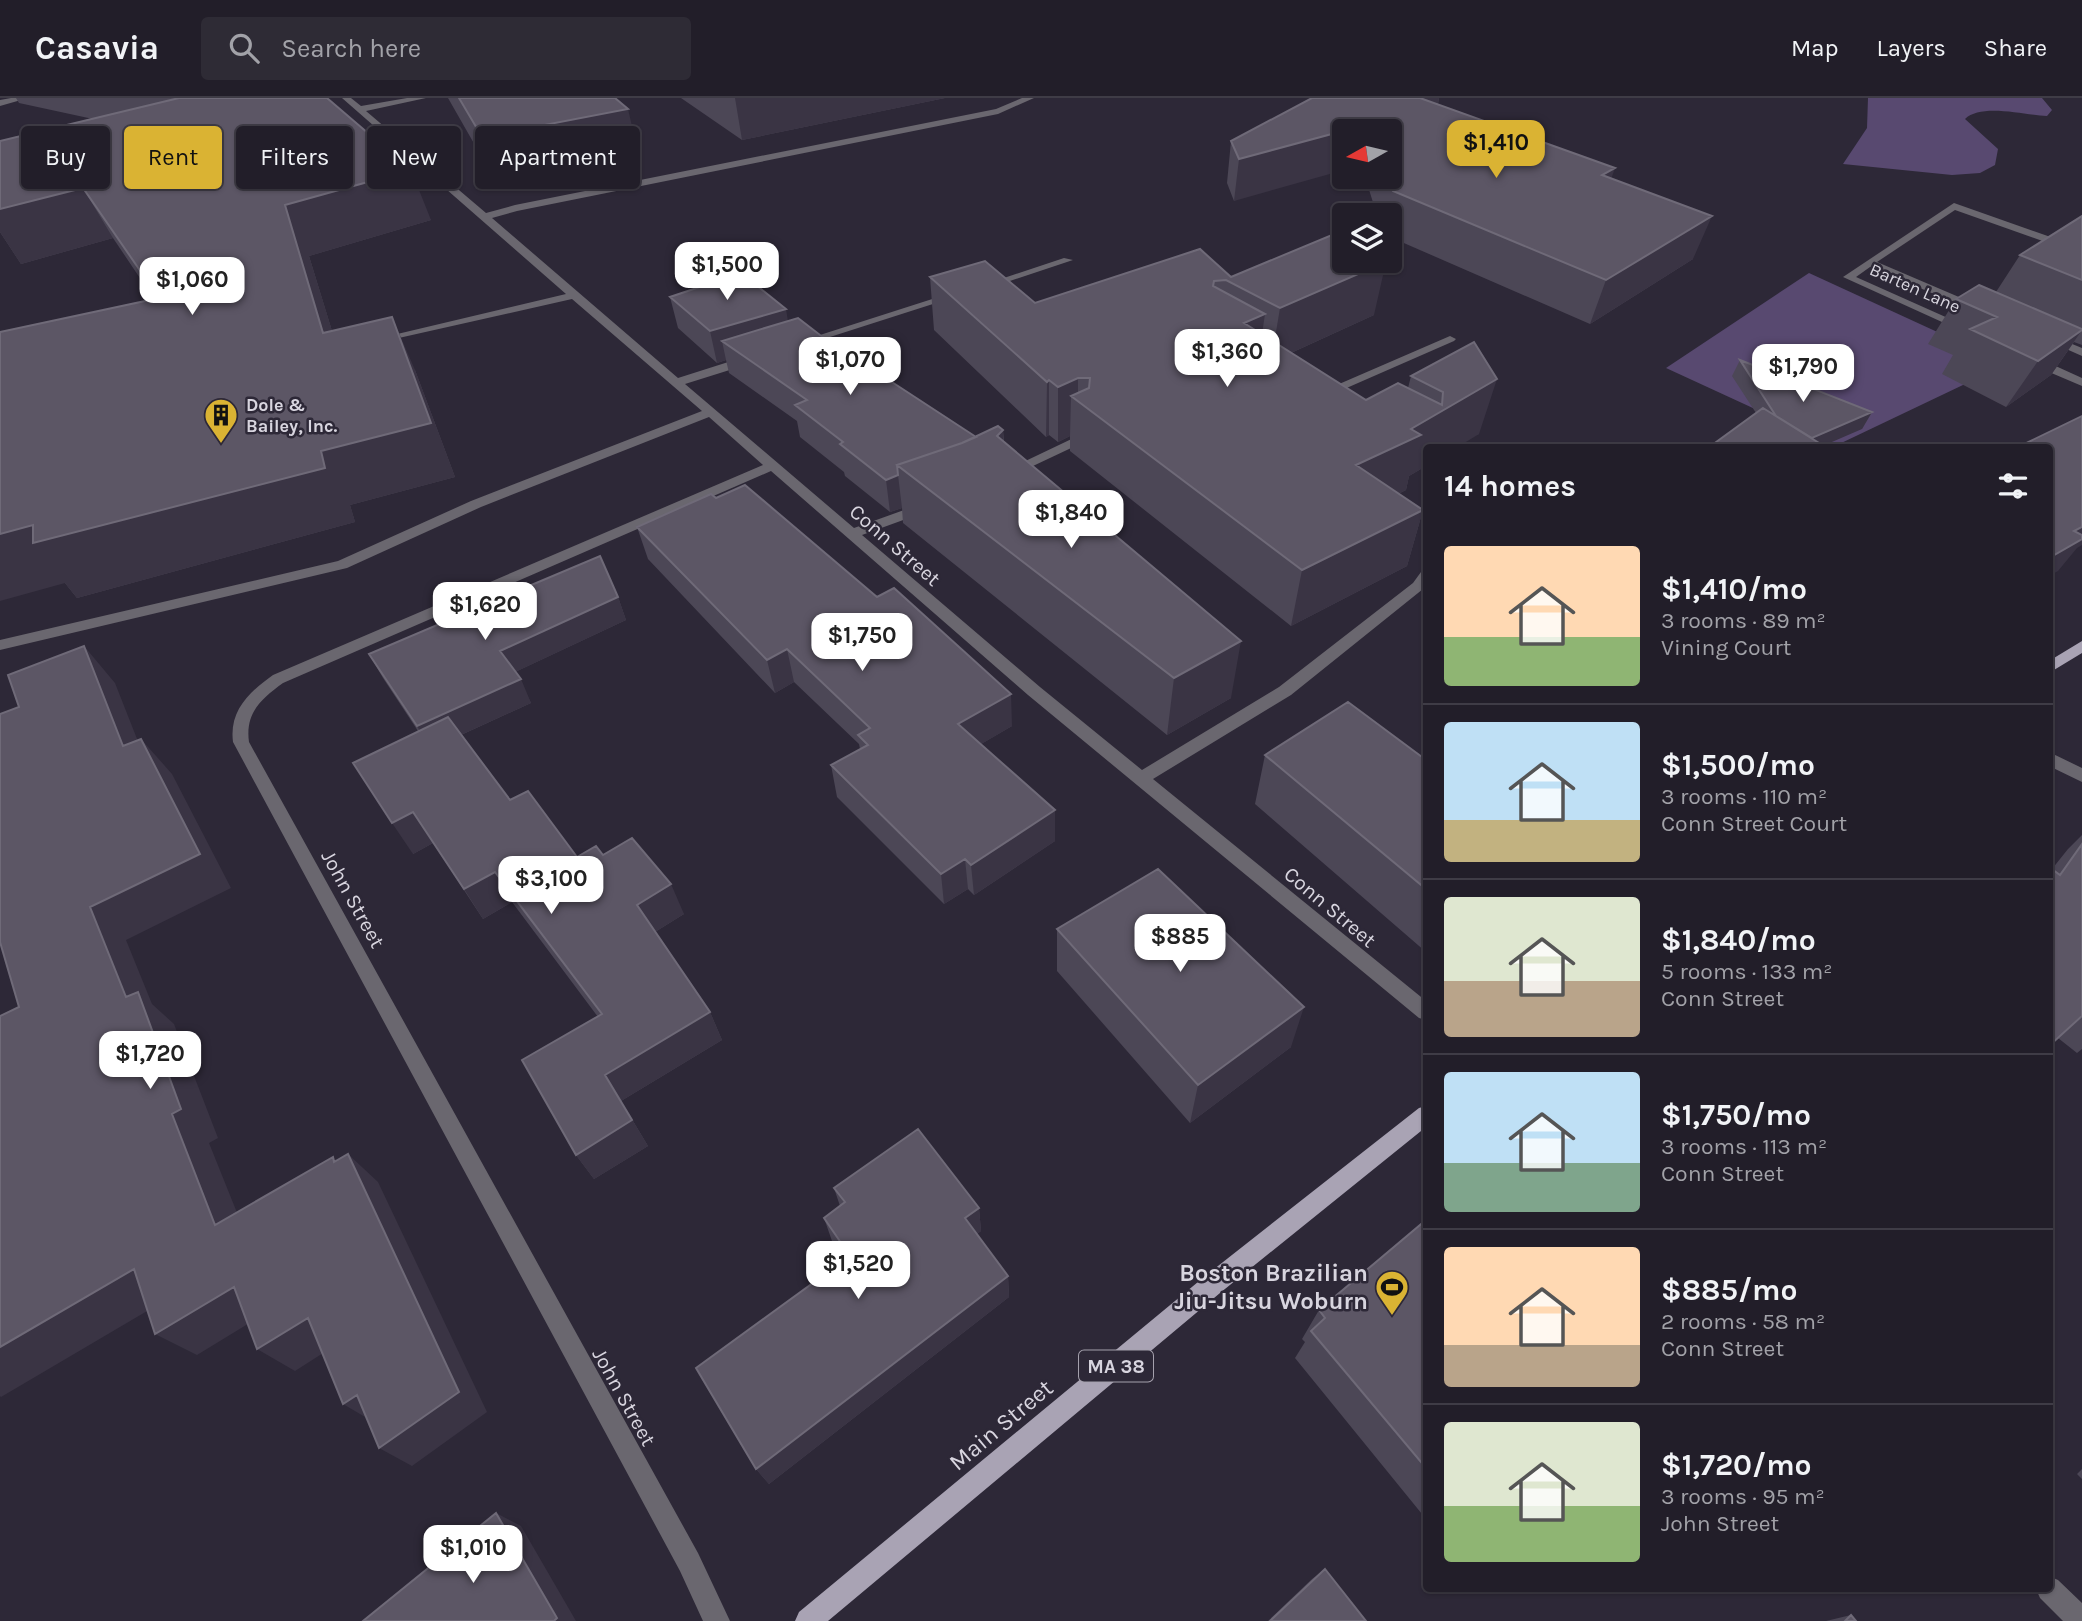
<!DOCTYPE html>
<html lang="en">
<head>
<meta charset="utf-8">
<style>
  :root { --surface:#221e29; --page:#2e2b35; --text:#f1f3f6; --muted:#a2a2a8; --line:#3f3c46; --accent:#dab333 }
  body { margin:0; font-family:Karla,sans-serif; background:var(--page); color:var(--text); height:100vh; display:flex; flex-direction:column; font-size:26px; white-space:nowrap }
  * { box-sizing:border-box; margin:0 }
  p { font-size:23px; color:var(--muted) }
  .icon { flex:none; width:38px; height:38px; fill:none; stroke:currentColor; stroke-width:2; stroke-linecap:round; stroke-linejoin:round }
  .map { position:relative; flex:1; overflow:hidden }
  .drawer { position:absolute; left:1423px; top:346px; width:630px; height:1148px; display:flex; flex-direction:column; background:var(--surface); border-radius:7px; box-shadow:0 2px 5px #0004,0 0 0 2px var(--line) }
  .drawer>* { flex:none }
  .hud { position:absolute; left:21px; top:28px; width:665px; height:63px; display:flex; gap:14px }
  .needle { width:46px; rotate:262deg }
  .controls { position:absolute; left:1332px; top:21px; display:grid; gap:14px }
  .controls a { display:grid; place-items:center; width:70px; height:70px; border-radius:7px; background:var(--surface); box-shadow:0 2px 5px #0004,0 0 0 2px var(--line); font-size:35px }
  .price { position:absolute; translate:-50% -60px; padding:0 16px; border-radius:14px; background:#fff; color:#222; font-size:23px; line-height:46px; filter:drop-shadow(0 2px 4px #0008) }
  .price::after { content:''; position:absolute; left:50%; top:42px; width:21px; height:16px; margin-left:-10px; background:inherit; clip-path:polygon(0 0,100% 0,50% 100%) }
  .price.current { background:var(--accent); color:#111 }
  ul { padding:0; list-style:none }
  li { display:flex; align-items:center; gap:21px; height:175px; padding:0 21px }
  li+li { border-top:2px solid var(--line) }
  li span { display:grid; place-items:center; flex:none; width:196px; height:140px; border-radius:7px; color:#555 }
  li>.icon { margin-inline-start:auto }
  span .icon { width:84px; height:84px; fill:#fffc; stroke-width:1 }
  li b { font-size:30px }
  h2 { display:flex; justify-content:space-between; align-items:center; height:84px; padding:0 21px; font-size:30px }
  .pill { padding:0 24px; border-radius:7px; background:var(--surface); box-shadow:0 2px 5px #0004,0 0 0 2px var(--line); font-size:24px; line-height:63px }
  .pill.current { background:var(--accent); color:#111 }
  header { display:flex; align-items:center; gap:42px; box-sizing:border-box; height:98px; padding:0 35px; background:var(--surface); border-bottom:2px solid var(--line) }
  header strong { font-size:33px }
  nav { display:flex; gap:38px; margin-inline-start:auto; font-size:24px }
  .search { width:490px; height:63px; background:var(--page); display:flex; align-items:center; gap:18px; box-sizing:border-box; padding:0 24px; border-radius:7px; color:var(--muted); font-size:26px }
  .map>svg:first-child { display:block }
</style>
</head>
<body>
<header>
<strong>Casavia</strong>
<div class="search"><svg class="icon" aria-label="search" viewBox="0 0 24 24"><circle cx="10" cy="10" r="6"/><path d="M15 15l6 6"/></svg>Search here</div>
<nav><a>Map</a><a>Layers</a><a>Share</a></nav>
</header>
<div class="map">
<svg width="2082" height="1523" viewBox="0 0 2082 1523">
  <rect width="100%" height="100%" fill="#2d2837"/>
  <path fill="#584970" d="M1868,0H2042L2052,12L2047,18C2024,17 1981,5 1965,21L1998,51L1995,67L1980,75L1952,77L1843,66L1867,30Z
    M1809,175L2007,266L1835,348L1666,270Z"/>
  <g fill="none" stroke-linecap="round" stroke-linejoin="round">
    <path fill="#6a676f" fill-rule="evenodd" d="M11,0H28L0,8V2Z
      M342,0H351L361,8L407,0H426L366,13L486,115L515,107L996,11L1022,0H1034L998,16L517,113L492,120L678,280L744,259H752V265L685,286L854,430L918,407H928V413L862,437L1040,589L1142,672L1279,589L1413,485L1421,474L1426,472V487L1423,491L1291,597L1153,681L1426,903V922L1419,920L1028,597L771,373L283,585C261,601 245,615 249,644L698,1455L730,1523H703L680,1473L233,644C229,613 249,594 273,577L763,367L709,319L481,409L347,470L0,552V542L338,463L471,403L702,313L572,201L372,246V242L566,196Z
      M1954,105L2082,150V157L1955,112L1877,164L1980,208V212H1972L1870,169L1856,179L1968,229V233L1964,234L1843,179Z
      M1064,160L1073,162L989,190L980,188Z
      M951,195L961,197L805,247L795,245Z
      M2050,237L2082,250V258L2046,242L2044,240Z
      M1450,238L1456,241L1454,243L1326,299L1316,296Z
      M2030,260H2038L2082,280V288L2030,266Z
      M1082,336L1088,340L1086,343L1012,378H1002L1000,375Z
      M2049,654L2082,670V684L2049,668Z
      M2049,1478L2058,1482L2082,1505V1523H2063L2040,1500L2036,1491H2049Z"/>
    <path fill="#a9a3b4" fill-rule="evenodd" d="M2082,543V555L2049,575V563Z
      M1426,1008V1029L1220,1195L828,1523H795L799,1514L1204,1179L1419,1010Z"/>
  </g>
  <path fill="#4c4756" d="M16,0H327L431,122L309,158L332,233L415,272L455,379L350,407L355,424L77,500L65,485L154,201L113,140L21,166L0,134V43L93,21L19,5Z
    M448,0H615L640,63L500,91Z
    M681,0H945L742,42Z
    M1312,0H1439L1438,6L1611,81L1693,161L1590,226L1390,139V117H1377L1365,79H1390V33H1344L1234,103L1227,85L1231,43Z
    M2082,118V247L2074,244L2051,277L2006,309L1942,276L1953,257L1928,246L1956,201L1996,194L2020,157Z
    M930,179L1035,205L1231,179L1374,217L1291,255L1366,302L1408,290L1411,278L1474,244L1479,336L1426,350V368L1409,378L1406,392L1398,396L1423,412L1407,468L1291,528L1070,353V338L1058,344L1049,337L1046,339L934,232Z
    M670,199L788,223L820,237L976,339L1003,332L1004,343L1231,600L1167,637L903,425L902,410L890,414L845,378L844,374L800,339L797,323L729,275L726,262L717,265L678,230Z
    M1740,262L1872,314L1862,331L1756,315L1732,278Z
    M637,429L1012,628L981,646L1055,712V743L974,797L968,791L944,806L837,699L831,667L860,651L859,646L794,584L775,595L648,461Z
    M529,488L618,499L626,522L515,574L531,605L461,637L510,702L577,759L603,757L684,816L655,834L710,914L722,942L621,1003L648,1048L594,1081L576,1057L598,919L512,804L483,821L433,745L413,756L418,633L383,580L369,556L481,508L480,506Z
    M1265,657L1426,662V854L1255,706Z
    M2082,737V951L2077,955L2058,940L2052,771L2068,751Z
    M1057,831L1291,949L1190,1025L1057,873Z
    M834,1090L979,1110L981,1133L977,1136L1008,1178L1009,1199L769,1386L756,1371L845,1162L832,1143L824,1120L840,1108Z
    M1426,1122V1421L1295,1260L1305,1244L1302,1241L1319,1212Z
    M2082,1371V1381L2077,1376Z
    M1325,1471L1366,1523H1268L1312,1481Z
    M1851,1517L1856,1523H1826Z"/>
  <path fill="#3a3444" d="M735,0H945L742,42Z
    M1419,0H1439L1433,26Z
    M628,11L640,63L500,91L482,39Z
    M1369,26L1368,33H1344V72L1234,103L1239,61Z
    M1615,70L1600,113L1602,77Z
    M411,72L431,122L309,158L349,288L323,235L285,107Z
    M83,90L113,140L21,166L0,134V111Z
    M1712,118L1693,161L1590,226L1606,182Z
    M1386,164L1374,217L1271,264L1280,210Z
    M786,211L791,242L722,243L726,262L717,265L710,233Z
    M1265,216L1257,270L1244,225Z
    M392,219L415,272L455,379L350,407L355,424L77,500L65,485L0,503V436L321,353Z
    M2082,232L2051,277L2006,309L2038,263Z
    M1078,280V303L1071,298L1070,338L1058,344V289Z
    M1497,281L1479,336L1456,350H1426V368L1409,378L1406,392L1343,423L1356,367L1411,331Z
    M1049,282V337L1046,339L1047,284Z
    M1872,314L1862,331L1818,350L1795,348Z
    M1003,332L1005,389L997,338Z
    M898,377L902,410L890,414L886,382Z
    M1423,412L1407,468L1291,528L1302,472Z
    M2082,429V447L2077,450L2058,473L2049,478V460L2074,433Z
    M618,499L626,522L511,576L500,553Z
    M1241,543L1231,600L1167,637L1174,580Z
    M84,548L115,585L154,684L123,648Z
    M787,551L794,584L775,595L767,562Z
    M521,581L531,605L430,651L417,628Z
    M1011,596L1012,628L961,658L958,626Z
    M141,641L172,676L231,790L126,842L152,906L174,926L218,1040L209,1045L252,1152L215,1127L90,809Z
    M1055,712V743L974,797L971,767Z
    M413,714L433,745L413,756L392,725Z
    M965,761L968,791L944,806L941,776Z
    M495,774L512,804L483,821L464,791Z
    M671,786L684,816L650,837L637,807Z
    M1304,909L1291,949L1190,1025L1198,987Z
    M710,914L722,942L621,1003L648,1048L594,1081L576,1057L605,977Z
    M348,1056L378,1084L487,1314L412,1368L379,1350L333,1059L362,1085Z
    M979,1110L981,1133L968,1143L965,1120Z
    M134,1171L176,1196L1,1299L0,1298V1249Z
    M1008,1178L1009,1199L769,1386L756,1371Z
    M234,1189L271,1212L197,1257L155,1236Z
    M308,1220L342,1243L295,1273L257,1251Z
    M357,1297L377,1326L343,1306Z
    M496,1415L521,1428L576,1523H554Z"/>
  <path fill="#5c5665" stroke="#6f6a78" stroke-width="2" d="M179,0H327L411,72L285,107L323,235L392,219L431,325L321,353L325,370L33,445V427L0,436V234L159,200L83,90L0,111V43Z
    M459,0H615L628,11L482,39Z
    M1312,0H1420L1615,70L1602,77L1712,118L1606,182L1393,93L1388,79H1390V33H1372L1369,26L1239,61L1231,43Z
    M2082,118V182L2020,157Z
    M1344,132V163H1385L1386,164L1280,210L1226,182L1214,183L1213,188L1265,216L1244,225L1366,302L1398,285L1442,307L1443,294L1411,278L1474,244L1497,281L1411,331L1421,337L1356,367L1423,412L1302,472L1071,298L1089,290L1090,280H1078L1058,289L1049,282L1047,284L930,179L985,163L1035,205L1200,151L1231,179Z
    M741,175L786,211L710,233L670,199Z
    M1979,187L2082,231V232L2038,263L1970,231L1997,219L1956,201Z
    M798,220L820,237L976,339L962,345L897,367L898,377L886,382L840,346L843,344L795,307L807,302L722,243Z
    M1740,262L1872,314L1812,340L1776,318Z
    M1763,310L1827,350H1708Z
    M2082,318V429L2074,433L2082,437V441L2049,460V350H2016Z
    M998,328L1003,332L997,338L1241,543L1174,580L897,367L962,345Z
    M745,387L877,499L894,490L1011,596L958,626L1055,712L971,767L965,761L941,776L831,667L868,647L858,637L870,630L787,551L767,562L637,429L711,396L716,400Z
    M600,458L618,499L500,553L521,581L417,628L369,556L482,508L480,506L526,485L529,488Z
    M84,548L123,648L141,641L200,756L90,809L126,899L138,894L181,1011L172,1016L215,1127L333,1059L334,1064L348,1056L459,1294L379,1350L357,1297L343,1306L308,1220L257,1251L234,1189L155,1236L134,1171L0,1249V918L19,909L0,844V616L19,609L8,577Z
    M1348,604L1426,662V791L1265,657Z
    M448,619L510,702L528,693L577,759L596,748L603,757L632,740L671,786L637,807L710,914L605,977L632,1022L576,1057L522,962L602,916L495,774L464,791L413,714L392,725L353,665Z
    M2082,746V918L2049,948V769L2060,777Z
    M1158,771L1304,909L1198,987L1057,831Z
    M918,1031L979,1110L965,1120L1008,1178L756,1371L696,1270L850,1158L824,1120L845,1104L834,1090Z
    M1426,1122V1370L1311,1233L1325,1220L1319,1212Z
    M496,1415L557,1520L554,1523H363Z
    M1325,1471L1366,1523H1270Z
    M1851,1517L1856,1523H1845Z"/>
  <defs>
    <symbol id="building-pin" viewBox="-11 -11 22 30"><path d="M0 17L-7.5 6A9.5 9.5 0 1 1 7.5 6Z" fill="#dab333" stroke="#2d2837"/><path d="M-4-6H4V6H1V3H-1V6H-4ZM-2.5-4.3h1.7v1.8h-1.7ZM.8-4.3h1.7v1.8H.8ZM-2.5-1h1.7V.8h-1.7ZM.8-1h1.7V.8H.8Z" fill="#111"/></symbol>
    <symbol id="stadium-pin" viewBox="-11 -11 22 30"><path d="M0 17L-7.5 6A9.5 9.5 0 1 1 7.5 6Z" fill="#dab333" stroke="#2d2837"/><path d="M0-5a6.5 5 0 1 0 0 10a6.5 5 0 1 0 0-10ZM-3.5-1.8h7v3.6h-7Z" fill="#111"/></symbol>
  </defs>
  <g fill-rule="evenodd">
    <use href="#building-pin" x="202" y="298" width="38" height="52"/>
    <use href="#stadium-pin" x="1373" y="1170" width="38" height="52"/>
  </g>
  <g text-anchor="middle" stroke-width="5" stroke-linejoin="round" paint-order="stroke">
    <g font-size="18" fill="#d8d5df" stroke="#2d2837">
      <text transform="translate(1915 190) rotate(24)" y="6">Barten Lane</text>
    </g>
    <g font-size="18" font-weight="bold" fill="#d8d5df" stroke="#2d2837" text-anchor="start">
      <text x="246" y="313">Dole &amp;<tspan x="246" dy="21">Bailey, Inc.</tspan></text>
    </g>
    <rect fill="#2d2837" stroke="#a5a1ad" stroke-width="2" x="1079" y="1252.5" width="74" height="31" rx="5"/>
    <g font-size="19" font-weight="bold" fill="#d8d5df">
      <text x="1116" y="1275">MA 38</text>
    </g>
    <g font-size="21" fill="#d8d5df" stroke="#2d2837">
      <text transform="translate(895 447) rotate(41)" y="7">Conn Street</text>
      <text transform="translate(353 801) rotate(61)" y="7">John Street</text>
      <text transform="translate(1330 809) rotate(40)" y="7">Conn Street</text>
      <text transform="translate(624 1299) rotate(61)" y="7">John Street</text>
    </g>
    <g font-size="24" font-weight="bold" fill="#d8d5df" stroke="#2d2837" text-anchor="end">
      <text x="1368" y="1183">Boston Brazilian<tspan x="1368" dy="28">Jiu-Jitsu Woburn</tspan></text>
    </g>
    <g font-size="24" fill="#d8d5df" stroke="#2d2837">
      <text transform="translate(1001 1327) rotate(-40)" y="8">Main Street</text>
    </g>
  </g>
</svg>
<div class="controls">
<a><svg class="needle" viewBox="-14 -14 28 28"><path d="M0-13l5 13h-10z" fill="#e53935"/><path d="M0 13l5-13h-10z" fill="#a2a2a8"/></svg></a>
<a><svg class="icon" aria-label="layers" viewBox="0 0 24 24"><path d="M12 4l9 5-9 5-9-5zM3 14l9 5 9-5"/></svg></a>
</div>
<b class="price current" style="left:1496px;top:82px">$1,410</b>
<b class="price" style="left:727px;top:204px">$1,500</b>
<b class="price" style="left:192px;top:219px">$1,060</b>
<b class="price" style="left:1227px;top:291px">$1,360</b>
<b class="price" style="left:850px;top:299px">$1,070</b>
<b class="price" style="left:1803px;top:306px">$1,790</b>
<b class="price" style="left:1071px;top:452px">$1,840</b>
<b class="price" style="left:485px;top:544px">$1,620</b>
<b class="price" style="left:862px;top:575px">$1,750</b>
<b class="price" style="left:551px;top:818px">$3,100</b>
<b class="price" style="left:1180px;top:876px">$885</b>
<b class="price" style="left:150px;top:993px">$1,720</b>
<b class="price" style="left:858px;top:1203px">$1,520</b>
<b class="price" style="left:473px;top:1487px">$1,010</b>
<div class="hud">
<a class="pill">Buy</a>
<a class="pill current">Rent</a>
<a class="pill">Filters</a>
<a class="pill">New</a>
<a class="pill">Apartment</a>
</div>
<section class="drawer">
<h2>14 homes<svg class="icon" aria-label="filters" viewBox="0 0 24 24"><path d="M4 7h16M4 17h16"/><circle cx="9" cy="7" r="2"/><circle cx="15" cy="17" r="2"/></svg></h2>
<ul>
<li><span style="background:linear-gradient(#ffd9b3 65%,#8fb573 0)"><svg class="icon" aria-label="home" viewBox="0 0 24 24"><path d="M3 11l9-7 9 7M6 9v11h12V9"/></svg></span><div><b>$1,410/mo</b><p>3 rooms · 89 m²</p><p>Vining Court</p></div></li>
<li><span style="background:linear-gradient(#bfe0f5 70%,#c2b280 0)"><svg class="icon" aria-label="home" viewBox="0 0 24 24"><path d="M3 11l9-7 9 7M6 9v11h12V9"/></svg></span><div><b>$1,500/mo</b><p>3 rooms · 110 m²</p><p>Conn Street Court</p></div></li>
<li><span style="background:linear-gradient(#dfe7d0 60%,#b9a48a 0)"><svg class="icon" aria-label="home" viewBox="0 0 24 24"><path d="M3 11l9-7 9 7M6 9v11h12V9"/></svg></span><div><b>$1,840/mo</b><p>5 rooms · 133 m²</p><p>Conn Street</p></div></li>
<li><span style="background:linear-gradient(#bfe0f5 65%,#7fa58c 0)"><svg class="icon" aria-label="home" viewBox="0 0 24 24"><path d="M3 11l9-7 9 7M6 9v11h12V9"/></svg></span><div><b>$1,750/mo</b><p>3 rooms · 113 m²</p><p>Conn Street</p></div></li>
<li><span style="background:linear-gradient(#ffd9b3 70%,#b9a48a 0)"><svg class="icon" aria-label="home" viewBox="0 0 24 24"><path d="M3 11l9-7 9 7M6 9v11h12V9"/></svg></span><div><b>$885/mo</b><p>2 rooms · 58 m²</p><p>Conn Street</p></div></li>
<li><span style="background:linear-gradient(#dfe7d0 60%,#8fb573 0)"><svg class="icon" aria-label="home" viewBox="0 0 24 24"><path d="M3 11l9-7 9 7M6 9v11h12V9"/></svg></span><div><b>$1,720/mo</b><p>3 rooms · 95 m²</p><p>John Street</p></div></li>
</ul>
</section>
</div>
</body>
</html>
